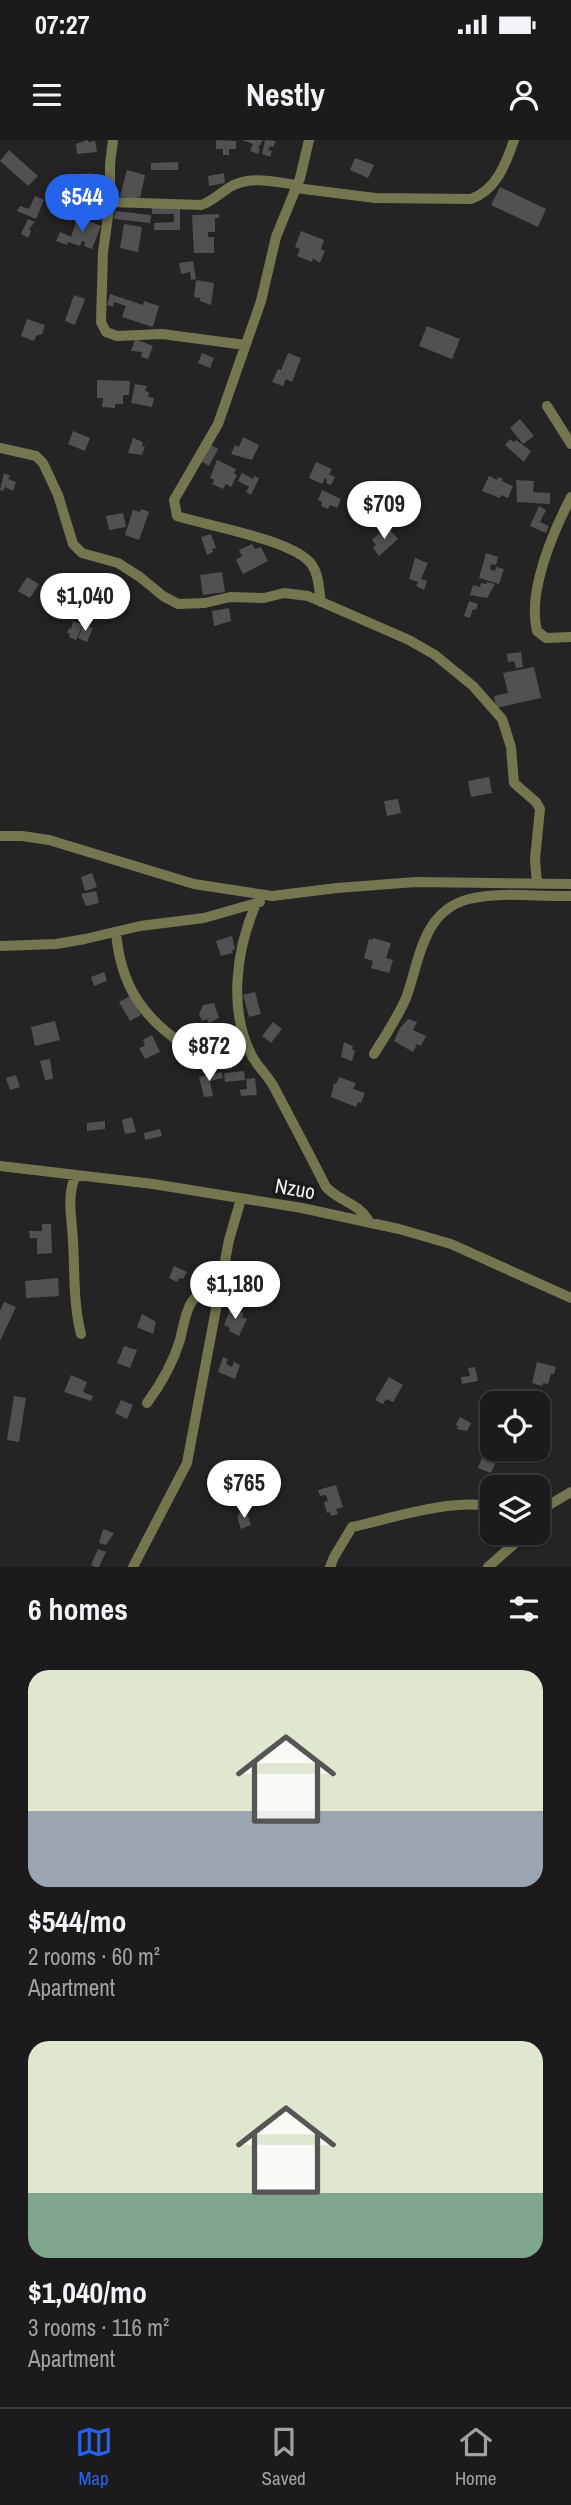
<!DOCTYPE html>
<html lang="en">
<head>
<meta charset="utf-8">
<style>
  :root { --surface:#1c1a1c; --page:#252325; --text:#f1f3f6; --muted:#a0a1a3; --line:#3a383b; --accent:#2563eb }
  body { margin:0; font-family:"Archivo Narrow",sans-serif; background:var(--page); color:var(--text); height:100vh; display:flex; flex-direction:column; font-size:26px; white-space:nowrap }
  * { box-sizing:border-box; margin:0 }
  p { font-size:23px; color:var(--muted) }
  .icon { flex:none; width:38px; height:38px; fill:none; stroke:currentColor; stroke-width:2; stroke-linecap:round; stroke-linejoin:round }
  .map { position:relative; height:1427px; overflow:hidden }
  .details { display:flex; flex-direction:column; background:var(--surface); flex:1 }
  .details>* { flex:none }
  .controls { position:absolute; left:480px; top:1251px; display:grid; gap:14px }
  .controls a { display:grid; place-items:center; width:70px; height:70px; border-radius:14px; background:var(--surface); box-shadow:0 2px 5px #0004,0 0 0 2px var(--line); font-size:35px }
  .price { position:absolute; translate:-50% -60px; padding:0 16px; border-radius:24px; background:#fff; color:#222; font-size:23px; line-height:46px; filter:drop-shadow(0 2px 4px #0008) }
  .price::after { content:''; position:absolute; left:50%; top:42px; width:21px; height:16px; margin-left:-10px; background:inherit; clip-path:polygon(0 0,100% 0,50% 100%) }
  .price.current { background:var(--accent); color:#fff }
  ul { padding:0; list-style:none }
  li { display:grid; align-content:center; gap:14px; height:371px; padding:0 28px }
  li span { display:grid; place-items:center; height:217px; border-radius:21px; color:#555 }
  li>.icon { margin-inline-start:auto }
  span .icon { width:126px; height:126px; fill:#fffc; stroke-width:1 }
  li b { font-size:30px }
  h2 { display:flex; justify-content:space-between; align-items:center; height:84px; padding:0 28px; font-size:30px }
  .status { display:flex; justify-content:space-between; align-items:center; height:49px; padding:0 35px; background:var(--surface); direction:ltr }
  .status svg { height:19px; fill:currentColor }
  header { display:flex; justify-content:space-between; align-items:center; height:91px; padding:0 28px; background:var(--surface); font-size:32px; font-weight:800 }
  .tabs { display:flex; justify-content:space-around; align-items:center; height:98px; border-top:2px solid var(--line); background:var(--surface); font-size:19px; color:var(--muted) }
  .tabs a { display:grid; justify-items:center; gap:4px }
  .tabs .current { color:var(--accent) }
  .map>svg:first-child { display:block }
</style>
</head>
<body>
<div class="status"><b>07:27</b><svg viewBox="0 0 49 12"><path d="M0 12V9h3v3zM5 12V6h3v6zM10 12V3h3v9zM15 12V0h3v12zM26 1h20v11H26zM47 4h2v5h-2z"/></svg></div>
<header><svg class="icon" aria-label="menu" viewBox="0 0 24 24"><path d="M4 6h16M4 12h16M4 18h16"/></svg>Nestly<svg class="icon" aria-label="person" viewBox="0 0 24 24"><circle cx="12" cy="8" r="4"/><path d="M4 21q1-7 8-7t8 7"/></svg></header>
<div class="map">
<svg width="571" height="1427" viewBox="0 0 571 1427">
  <rect width="100%" height="100%" fill="#262325"/>
  <path fill="#535052" d="M88,0V2L95,1L97,12L77,14L76,4Z
    M216,0L236,1V9H229V15H223V9H216Z
    M242,0H263L258,8L260,9L258,14L250,11L253,4Z
    M265,0L276,1L273,7L270,6L268,10L272,11L270,17L262,14Z
    M9,10L38,36L28,46L0,21Z
    M355,18L374,25L368,38L350,30Z
    M178,22V30H151V23Z
    M127,30L145,35L140,58L137,57L136,60L120,56Z
    M90,33L91,42L68,45L66,37Z
    M224,33L225,43L209,46L208,36Z
    M500,47L546,69L538,87L491,65Z
    M35,56L44,60L36,79L17,71L20,66L29,69Z
    M62,56L79,60L71,81L50,73L54,63L58,65Z
    M152,66H180V90H154V83L174,82V74H152Z
    M115,71L151,75L150,83L114,79Z
    M219,74V78H215V92H208V97H214V113H194L192,75Z
    M78,77L101,86L92,109L84,106L85,102L82,101L80,106L68,102L67,105L56,101L60,92L71,97Z
    M28,79L35,82L29,89L31,91L28,98L21,94Z
    M124,84L142,87L138,112L120,108Z
    M301,91L324,100L321,109L325,111L320,123L313,118L312,122L297,116L300,109L295,107Z
    M193,121L196,139L191,140L190,132L181,134L179,123Z
    M196,140L214,143L211,165L200,161V158L194,157Z
    M110,154L143,165L144,161L159,166L153,187L122,177L126,166L114,162L113,167L107,165Z
    M74,155L85,159L75,185L65,181Z
    M27,179L45,185L42,194L36,196L34,201L21,196Z
    M427,186L460,199L452,219L419,206Z
    M135,199L153,206L148,219L141,217L142,212L131,211Z
    M202,213L214,218L210,228L198,223Z
    M288,213L301,218L292,242L286,239L283,246L272,242L278,229L281,230Z
    M97,240L130,241L129,255H123V264H115V268L102,267L103,258H97Z
    M135,244L147,246L145,251L149,252L148,257L154,258L152,267L131,263Z
    M520,279L534,296L523,304L510,288Z
    M73,291L90,298L85,311L68,304Z
    M243,297L259,305L252,320L231,314L235,305L239,307Z
    M133,298L143,302L142,306L145,307L142,315L128,313Z
    M510,299L514,302L516,300L531,311L524,322L505,305Z
    M211,305L218,309L209,326L202,322Z
    M217,320L236,329L234,334L237,335L231,347L226,344L223,349L212,344L214,340L210,338Z
    M316,322L332,329L329,334L335,337L331,345L326,343L327,340L325,338L322,344L309,338Z
    M4,333L10,336L8,339L16,342L13,351L5,347L3,351L0,350Z
    M242,333L253,339L254,336L259,338L251,355L246,352L249,347L238,341Z
    M489,336L497,340L498,337L503,339L502,341L513,346L508,358L501,355L500,358L482,351Z
    M516,340L534,341L533,352L550,353V364L517,362Z
    M322,350L341,359L337,368L330,365L328,369L321,366L322,362L318,360Z
    M539,366L546,370L540,382L549,386L546,393L530,386Z
    M141,369L149,372L139,400L125,395L133,370L140,372Z
    M123,373L126,387L109,390L106,376Z
    M387,386L398,399L379,416L373,408L376,405L372,400Z
    M211,394L216,408L212,409L213,412L207,415L201,397Z
    M252,404L255,409L261,407L268,421L243,434L236,420L242,416L239,410Z
    M486,413L498,417L496,425L491,424L490,429L495,431L496,427L504,429L499,444L479,438Z
    M415,418L428,423L421,439L427,441L424,450L416,446L418,442L409,439Z
    M222,432L225,452L203,455L200,435Z
    M27,437L39,444L30,458L18,451Z
    M487,442L495,444L487,458L470,455L473,445L480,447L481,443L486,444Z
    M469,461L478,464L476,470L473,469L470,478L464,476Z
    M229,468L231,481L214,486L212,471Z
    M73,481L83,485L76,500L69,497L70,494L67,493L69,488L71,489Z
    M84,484L93,488L87,502L78,498Z
    M521,512L523,527L516,528L514,521L508,522L507,514Z
    M534,527L541,558L496,568L494,556L508,553L503,533Z
    M489,637L492,653L471,657L468,641Z
    M398,659L401,673L387,676L384,661Z
    M92,733L97,747L85,751L81,737Z
    M96,751L99,763L86,766L81,754Z
    M232,796L235,809L232,810L233,813L221,816L216,801Z
    M373,798L391,803L386,818L393,820L389,833L371,828L373,821L364,818L369,799L372,800Z
    M104,832L107,841L94,846L91,837Z
    M255,852L261,874L249,877L243,855Z
    M130,856L141,875L130,881L119,862Z
    M214,863L219,878L209,883L207,879L202,881L199,874L203,865Z
    M408,879L417,882L413,890L426,896L421,906L417,904L413,912L394,901L400,888Z
    M55,881L60,900L35,906L31,887Z
    M273,882L282,889L271,903L262,896Z
    M152,895L160,912L145,919L139,908L145,906L143,900Z
    M219,897L222,909L213,912L209,900Z
    M344,902L353,906L352,909L355,911L352,921L341,917Z
    M203,906L209,919L191,927L185,913Z
    M237,909L239,919L222,922L220,912Z
    M50,919L53,939L45,940L40,921Z
    M244,931L245,940L225,942L224,933Z
    M222,932L223,938L210,941L213,956L204,957L199,937Z
    M16,935L20,947L10,950L6,938Z
    M339,937L356,943L353,949L365,953L361,963L358,962L356,967L331,957L334,943L336,944Z
    M255,938L257,955L241,956L240,950L247,949L246,939Z
    M132,977L136,992L125,994L122,980Z
    M105,981V989L87,991V983Z
    M160,989L162,996L145,1000L144,993Z
    M42,1084H51L52,1113L37,1114V1098H30L29,1091H42Z
    M174,1126L187,1132L183,1139L179,1138L177,1142L169,1138Z
    M58,1138L59,1156L26,1158L25,1141Z
    M4,1162L16,1167L0,1201V1171Z
    M231,1167L244,1173L242,1177L247,1179L239,1196L229,1191L230,1188L224,1185Z
    M142,1174L156,1182L153,1194L137,1187Z
    M124,1206L137,1210L130,1228L117,1223Z
    M223,1217L228,1219L226,1224L232,1227L234,1222L240,1225L235,1239L218,1232Z
    M537,1222L556,1227L554,1234H551L548,1244L543,1243L542,1246L532,1243Z
    M475,1227L478,1241L462,1244L461,1237L470,1236L468,1228Z
    M71,1235L87,1242L83,1252L93,1256L91,1261L64,1252Z
    M389,1237L403,1245L393,1262L386,1259L383,1264L375,1260Z
    M14,1256L26,1258L19,1302L7,1300Z
    M121,1260L133,1265L127,1279L115,1273Z
    M460,1277L471,1283L467,1291L457,1289L458,1286L456,1285Z
    M492,1309H501L491,1333L478,1328L482,1318L485,1319L489,1310Z
    M336,1345L343,1367L336,1369L338,1374L331,1376L330,1372L327,1373L324,1362L328,1361L326,1355L320,1356L318,1350Z
    M246,1370L251,1385L241,1389L237,1376L239,1375L238,1373Z
    M103,1389L114,1393L106,1405L99,1403Z
    M98,1409L106,1412L99,1427H95L91,1425Z"/>
  <g fill="none" stroke-linecap="round" stroke-linejoin="round">
    <path stroke="#73764e" stroke-width="10" d="M113,0L110,24V62L103,112L101,182L106,192L117,196L162,194L245,205
      M309,0L300,38L276,97L261,161L218,284L174,360L177,376C208,386 295,400 312,425C319,435 319,450 321,462
      M296,48L375,58L471,59C496,50 506,24 514,0
      M110,62L201,65C212,62 220,53 230,47C250,35 275,42 297,45
      M547,266L571,304
      M0,308L36,316L43,323L58,355L73,404L82,413L118,423L140,437L163,456L178,464L205,463L230,457L264,458L284,453L308,456L409,500L435,515L473,546L502,579L511,607L514,643L536,662L540,669L535,719L537,743
      M571,357C553,392 527,452 537,491L546,498L571,497
      M0,696H22L49,700L194,744L272,756L337,748L416,742L571,744
      M256,764C236,810 228,870 252,916C258,927 268,936 274,947C291,980 309,1013 326,1047C341,1063 359,1062 370,1083
      M116,793C121,845 141,876 185,906
      M0,806L56,804L85,799L140,786L204,778L260,762
      M374,914C385,896 398,877 406,858C420,820 422,771 469,759C502,751 538,757 571,756
      M0,1026L153,1044L302,1068L399,1089L451,1104L571,1158
      M76,1035C66,1056 72,1078 73,1101C75,1133 73,1163 81,1194
      M147,1263C161,1244 173,1223 180,1200C183,1188 185,1173 191,1163C197,1153 208,1148 219,1149
      M537,1372L571,1352
      M133,1427L187,1323L229,1100L241,1059
      M330,1427L334,1417L352,1387C389,1379 456,1357 492,1367
      M488,1427L521,1398L524,1393"/>
  </g>
  <g text-anchor="middle" stroke-width="7" stroke-linejoin="round" paint-order="stroke">
    <g font-size="21" fill="#f3f1f3" stroke="#1c1a1b">
      <text transform="translate(295 1049) rotate(10)" y="7">Nzuo</text>
    </g>
  </g>
</svg>
<div class="controls">
<a><svg class="icon" aria-label="locate" viewBox="0 0 24 24"><circle cx="12" cy="12" r="6"/><path d="M12 2v4M12 18v4M2 12h4M18 12h4"/></svg></a>
<a><svg class="icon" aria-label="layers" viewBox="0 0 24 24"><path d="M12 4l9 5-9 5-9-5zM3 14l9 5 9-5"/></svg></a>
</div>
<b class="price current" style="left:82px;top:94px">$544</b>
<b class="price" style="left:384px;top:401px">$709</b>
<b class="price" style="left:85px;top:493px">$1,040</b>
<b class="price" style="left:209px;top:943px">$872</b>
<b class="price" style="left:235px;top:1181px">$1,180</b>
<b class="price" style="left:244px;top:1380px">$765</b>
</div>
<section class="details">
<h2>6 homes<svg class="icon" aria-label="filters" viewBox="0 0 24 24"><path d="M4 7h16M4 17h16"/><circle cx="9" cy="7" r="2"/><circle cx="15" cy="17" r="2"/></svg></h2>
<ul>
<li><span style="background:linear-gradient(#dfe7d0 65%,#9aa5b1 0)"><svg class="icon" aria-label="home" viewBox="0 0 24 24"><path d="M3 11l9-7 9 7M6 9v11h12V9"/></svg></span><div><b>$544/mo</b><p>2 rooms · 60 m²</p><p>Apartment</p></div></li>
<li><span style="background:linear-gradient(#dfe7d0 70%,#7fa58c 0)"><svg class="icon" aria-label="home" viewBox="0 0 24 24"><path d="M3 11l9-7 9 7M6 9v11h12V9"/></svg></span><div><b>$1,040/mo</b><p>3 rooms · 116 m²</p><p>Apartment</p></div></li>
</ul>
</section>
<nav class="tabs">
<a class="current"><svg class="icon" aria-label="map" viewBox="0 0 24 24"><path d="M3 6l6-2 6 2 6-2v14l-6 2-6-2-6 2zM9 4v14M15 6v14"/></svg>Map</a>
<a><svg class="icon" aria-label="saved" viewBox="0 0 24 24"><path d="M7 4h10v16l-5-4-5 4z"/></svg>Saved</a>
<a><svg class="icon" aria-label="home" viewBox="0 0 24 24"><path d="M3 11l9-7 9 7M6 9v11h12V9"/></svg>Home</a>
</nav>
</body>
</html>
